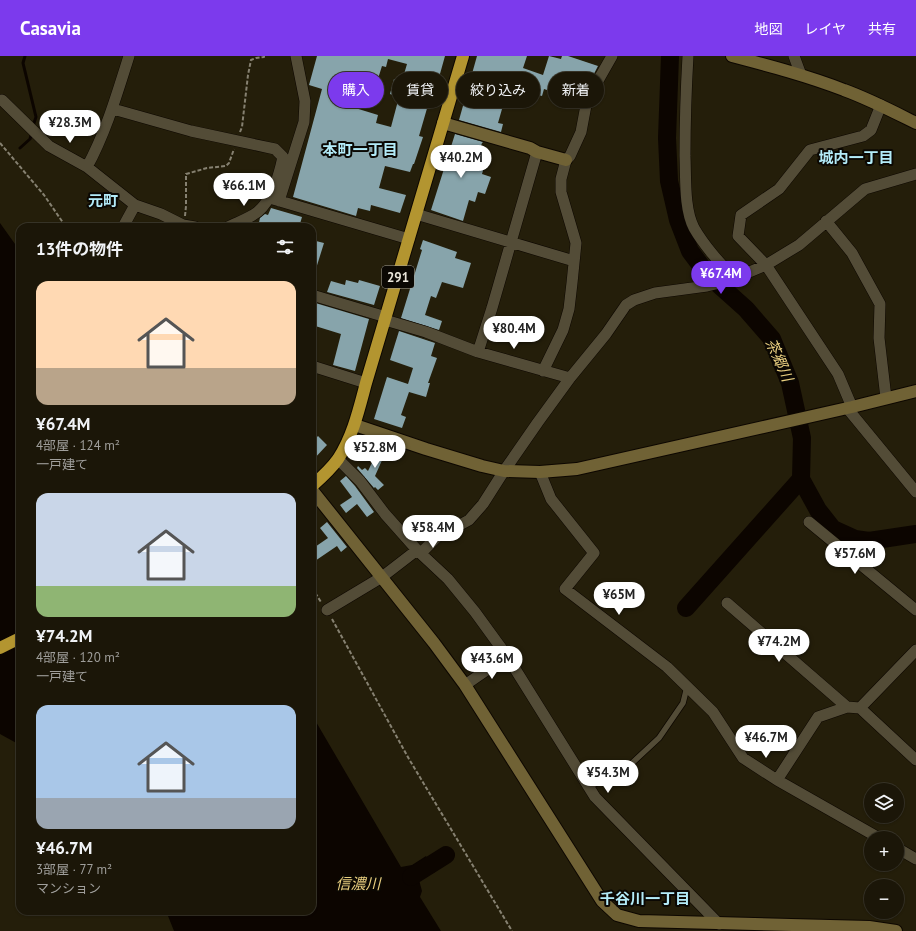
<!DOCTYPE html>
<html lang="ja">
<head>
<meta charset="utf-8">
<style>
  :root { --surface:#1b1608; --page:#241f12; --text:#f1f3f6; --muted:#a09f9c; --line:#393529; --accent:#7c3aed }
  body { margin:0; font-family:"PT Sans","Noto Sans JP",sans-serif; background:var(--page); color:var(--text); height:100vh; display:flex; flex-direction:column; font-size:15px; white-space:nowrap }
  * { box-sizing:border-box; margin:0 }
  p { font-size:13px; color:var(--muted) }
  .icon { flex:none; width:22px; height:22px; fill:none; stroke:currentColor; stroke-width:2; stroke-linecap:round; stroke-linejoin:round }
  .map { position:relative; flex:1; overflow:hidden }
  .drawer { position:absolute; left:16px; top:167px; width:300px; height:692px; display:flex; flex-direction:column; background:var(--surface); border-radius:12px; box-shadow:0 1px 3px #0004,0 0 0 1px var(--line) }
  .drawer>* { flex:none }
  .guide { position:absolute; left:328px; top:16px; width:380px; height:36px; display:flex; gap:8px }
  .tools { position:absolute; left:864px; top:727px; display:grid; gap:8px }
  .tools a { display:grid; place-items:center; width:40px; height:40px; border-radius:50%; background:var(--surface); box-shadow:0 1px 3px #0004,0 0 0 1px var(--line); font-size:20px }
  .price { position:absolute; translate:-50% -34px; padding:0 9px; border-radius:14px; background:#fff; color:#222; font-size:13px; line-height:26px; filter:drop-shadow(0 1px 2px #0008) }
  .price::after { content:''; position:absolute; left:50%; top:24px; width:12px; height:9px; margin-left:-6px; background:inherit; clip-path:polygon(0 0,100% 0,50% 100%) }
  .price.current { background:var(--accent); color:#fff }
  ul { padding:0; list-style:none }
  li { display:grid; align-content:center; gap:8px; height:212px; padding:0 20px }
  li span { display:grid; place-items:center; height:124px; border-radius:12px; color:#555 }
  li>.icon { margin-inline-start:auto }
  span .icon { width:72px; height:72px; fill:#fffc; stroke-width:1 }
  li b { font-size:17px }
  h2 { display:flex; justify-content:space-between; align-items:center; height:48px; padding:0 20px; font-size:17px }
  .chip { padding:0 14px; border-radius:18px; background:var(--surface); box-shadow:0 1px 3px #0004,0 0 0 1px var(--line); font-size:14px; line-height:36px }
  .chip.current { background:var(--accent); color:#fff }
  header { display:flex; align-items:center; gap:24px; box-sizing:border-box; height:56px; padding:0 20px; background:var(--accent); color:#fff }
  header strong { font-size:19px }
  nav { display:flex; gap:22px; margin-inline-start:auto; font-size:14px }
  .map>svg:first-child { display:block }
</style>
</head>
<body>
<header>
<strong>Casavia</strong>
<nav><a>地図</a><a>レイヤ</a><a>共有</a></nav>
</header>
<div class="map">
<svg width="916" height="875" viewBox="0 0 916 875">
  <rect width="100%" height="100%" fill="#241e0a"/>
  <path fill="#0c0500" d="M0,167L20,195V689L0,678Z
    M312,659L401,811L412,809L426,800L435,816L419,824L422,835L420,841L441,875H174L166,855H312Z"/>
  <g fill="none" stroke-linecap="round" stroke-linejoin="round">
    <path stroke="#0c0500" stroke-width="3" d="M25,0L23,7L36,61L33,70
      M20,92L30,83L32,76"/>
    <path stroke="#0c0500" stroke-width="18" d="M670,0L667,82L669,125L678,164L690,195L708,219L746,253L772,283L790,327L802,382L801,423L818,454L833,473L855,483L869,485L916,478
      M686,552L801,423
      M411,821L446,799"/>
  </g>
  <path fill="#87a4ab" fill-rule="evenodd" d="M317,0H445L431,50L428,49L419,80L423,81L414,108H413L410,116L385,110L379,132L406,139L400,157L371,149L370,155L358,152L356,160L293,141L322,33L309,29ZM388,3L407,8L402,25L394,23L390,38L399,41L391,71L376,67L378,59L352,51L359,24L376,29L382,10L386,11Z
    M477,0H527L523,12L543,19L549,0L561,3L562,0H568L598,10L580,45L544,33L542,40L520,33L515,49L504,46L498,67L503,68L501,76L459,64Z
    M455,78L483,86L482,87L477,101L486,104L482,118L491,121L485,138L478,136L475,146L469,144L463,165L431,154Z
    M271,152L302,161L299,171H258L260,162L265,158L268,159Z
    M312,184L324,187L314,219H312Z
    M423,184L457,196L455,202L471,207L463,232L442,226L436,242L431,240L425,259L442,265L439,274L401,262L422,194L420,193Z
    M346,224L358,227L359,224L380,230L374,249L327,236L331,225L345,229Z
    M312,246L369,263L355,315L333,309L341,278L312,269Z
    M399,275L435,287L431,300L437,302L428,327H430L426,341L409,336L401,359L406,361L402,372L374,363L387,321L408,328L413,312L390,304Z
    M312,378L316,382L318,380L327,389L312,405Z
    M380,390L387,393L375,420L384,429L378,434L375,431L374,432L357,412L358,410L362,414L365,412L368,415Z
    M346,420L355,430L374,456L367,461L357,448L346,457L340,449L352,441L340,425Z
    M327,466L347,491L341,496L337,490L312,507V493L328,482L320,472Z"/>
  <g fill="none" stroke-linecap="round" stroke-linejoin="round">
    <defs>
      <path id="lane" d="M589,731L631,708L659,682L683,647L687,631"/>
      <path id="street" d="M129,0C117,38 106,76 87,111L135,149L161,158L183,169L195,171
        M688,0C686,34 685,67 685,100C686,122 684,153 694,172C705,191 720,207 734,222
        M794,0L801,19
        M2,44L49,90L87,111
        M113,53L191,75L275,93L283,101C279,120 271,149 253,159C245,164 236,167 228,171
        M273,143L409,183
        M279,145L304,66L305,45L296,0
        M416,158L574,205
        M826,165L852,197L880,248L879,282L886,342
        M123,171L135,149
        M312,239L386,261
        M385,264L426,276L478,296L570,322
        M478,296L492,252L537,96
        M312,310L366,327
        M543,315L563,274L569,253L572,227L576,187L561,136V123L566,104L570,100L581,76L587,44L612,0
        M852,351L838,318L766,209L738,180L741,159L779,133L810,94L863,80L871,74L881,49
        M847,352L916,436
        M338,403L360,425L385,458L417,494L448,523L475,556L507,600L595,741L719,868
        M540,416L551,443L594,497L565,533L667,611L713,656L743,702L777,724L879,782
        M809,466L916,554
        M421,497L444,474L456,471L469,464L483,448L504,415L538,366L570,322L606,278L626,249L634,244L655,237L707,230L728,225L766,209L799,189L865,133L916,118
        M727,547L847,651
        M327,554L382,521L417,494
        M465,629L507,600
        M860,652L916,594
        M777,724L818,661L847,651L860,652L916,704
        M897,792L916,803"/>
      <path id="secondary" d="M732,0C770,10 808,20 844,34C869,43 892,55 916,67
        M443,67L530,92L537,96L566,104
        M355,369L426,393L482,410L504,415L540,416L577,413L852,351L916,335
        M312,434L434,587L465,629L602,845L617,859L639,865L869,871L896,875"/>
      <path id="highway" d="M312,430C321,422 331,413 338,403C353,380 359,353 366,327L463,0
        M0,592L20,582"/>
    </defs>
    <use href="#lane" stroke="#0d0700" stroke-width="7"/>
    <use href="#street" stroke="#0d0700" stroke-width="12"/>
    <use href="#secondary" stroke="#0d0700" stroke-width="14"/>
    <use href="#highway" stroke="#0d0700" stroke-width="14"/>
    <path stroke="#868171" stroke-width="2" stroke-dasharray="4 2" stroke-linecap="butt" d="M240,76L242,71L248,19L251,4L256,2L264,1V0
      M0,87L44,139L66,171
      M185,160L186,150V118L207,112L226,110L229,107L234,93
      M312,532L321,546
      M332,563L409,703L512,875"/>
    <use href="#lane" stroke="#534c37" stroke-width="5.5"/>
    <use href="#street" stroke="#534c37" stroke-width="11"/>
    <use href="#secondary" stroke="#706235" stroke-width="12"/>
    <use href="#highway" stroke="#b39530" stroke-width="12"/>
  </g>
  <g text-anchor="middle" stroke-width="4" stroke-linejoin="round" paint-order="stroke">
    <rect fill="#0b0803" stroke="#a7a39a" stroke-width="1" x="382" y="210" width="32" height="22" rx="3"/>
    <g font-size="13" font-weight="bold" fill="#eae6da">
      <text x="398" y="226">291</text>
    </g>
    <g font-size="15" font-weight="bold" fill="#b3ebf8" stroke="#0b0803">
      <text x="360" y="99">本町一丁目</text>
      <text x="856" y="107">城内一丁目</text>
      <text x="103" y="150">元町</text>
      <text x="645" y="848">千谷川一丁目</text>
    </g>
    <g font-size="15" font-style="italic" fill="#ebd080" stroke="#0b0803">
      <text transform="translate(779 304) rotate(66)" y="5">茶郷川</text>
      <text x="358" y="833">信濃川</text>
    </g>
  </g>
</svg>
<div class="tools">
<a><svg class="icon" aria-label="layers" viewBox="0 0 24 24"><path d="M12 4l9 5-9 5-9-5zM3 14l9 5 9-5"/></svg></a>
<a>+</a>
<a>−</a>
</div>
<b class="price" style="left:70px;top:88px">¥28.3M</b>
<b class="price" style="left:461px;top:123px">¥40.2M</b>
<b class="price" style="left:244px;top:151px">¥66.1M</b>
<b class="price current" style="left:721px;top:239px">¥67.4M</b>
<b class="price" style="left:514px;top:294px">¥80.4M</b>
<b class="price" style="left:375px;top:413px">¥52.8M</b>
<b class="price" style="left:433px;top:493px">¥58.4M</b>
<b class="price" style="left:855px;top:519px">¥57.6M</b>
<b class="price" style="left:619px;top:560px">¥65M</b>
<b class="price" style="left:779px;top:607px">¥74.2M</b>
<b class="price" style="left:492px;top:624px">¥43.6M</b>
<b class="price" style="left:766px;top:703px">¥46.7M</b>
<b class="price" style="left:608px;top:738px">¥54.3M</b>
<div class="guide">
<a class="chip current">購入</a>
<a class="chip">賃貸</a>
<a class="chip">絞り込み</a>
<a class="chip">新着</a>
</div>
<section class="drawer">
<h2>13件の物件<svg class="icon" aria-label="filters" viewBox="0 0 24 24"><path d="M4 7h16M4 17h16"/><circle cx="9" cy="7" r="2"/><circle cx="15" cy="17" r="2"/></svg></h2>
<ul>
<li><span style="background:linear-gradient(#ffd9b3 70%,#b9a48a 0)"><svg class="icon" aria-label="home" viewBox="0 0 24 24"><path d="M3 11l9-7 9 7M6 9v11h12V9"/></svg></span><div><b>¥67.4M</b><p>4部屋 · 124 m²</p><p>一戸建て</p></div></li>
<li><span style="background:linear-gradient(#c9d6e8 75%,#8fb573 0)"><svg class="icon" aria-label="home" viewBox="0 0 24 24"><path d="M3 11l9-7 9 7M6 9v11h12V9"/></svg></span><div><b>¥74.2M</b><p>4部屋 · 120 m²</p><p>一戸建て</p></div></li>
<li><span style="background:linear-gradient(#a9c7e8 75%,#9aa5b1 0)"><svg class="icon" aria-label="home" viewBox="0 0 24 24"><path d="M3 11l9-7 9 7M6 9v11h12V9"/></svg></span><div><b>¥46.7M</b><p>3部屋 · 77 m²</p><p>マンション</p></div></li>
</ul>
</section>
</div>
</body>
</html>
